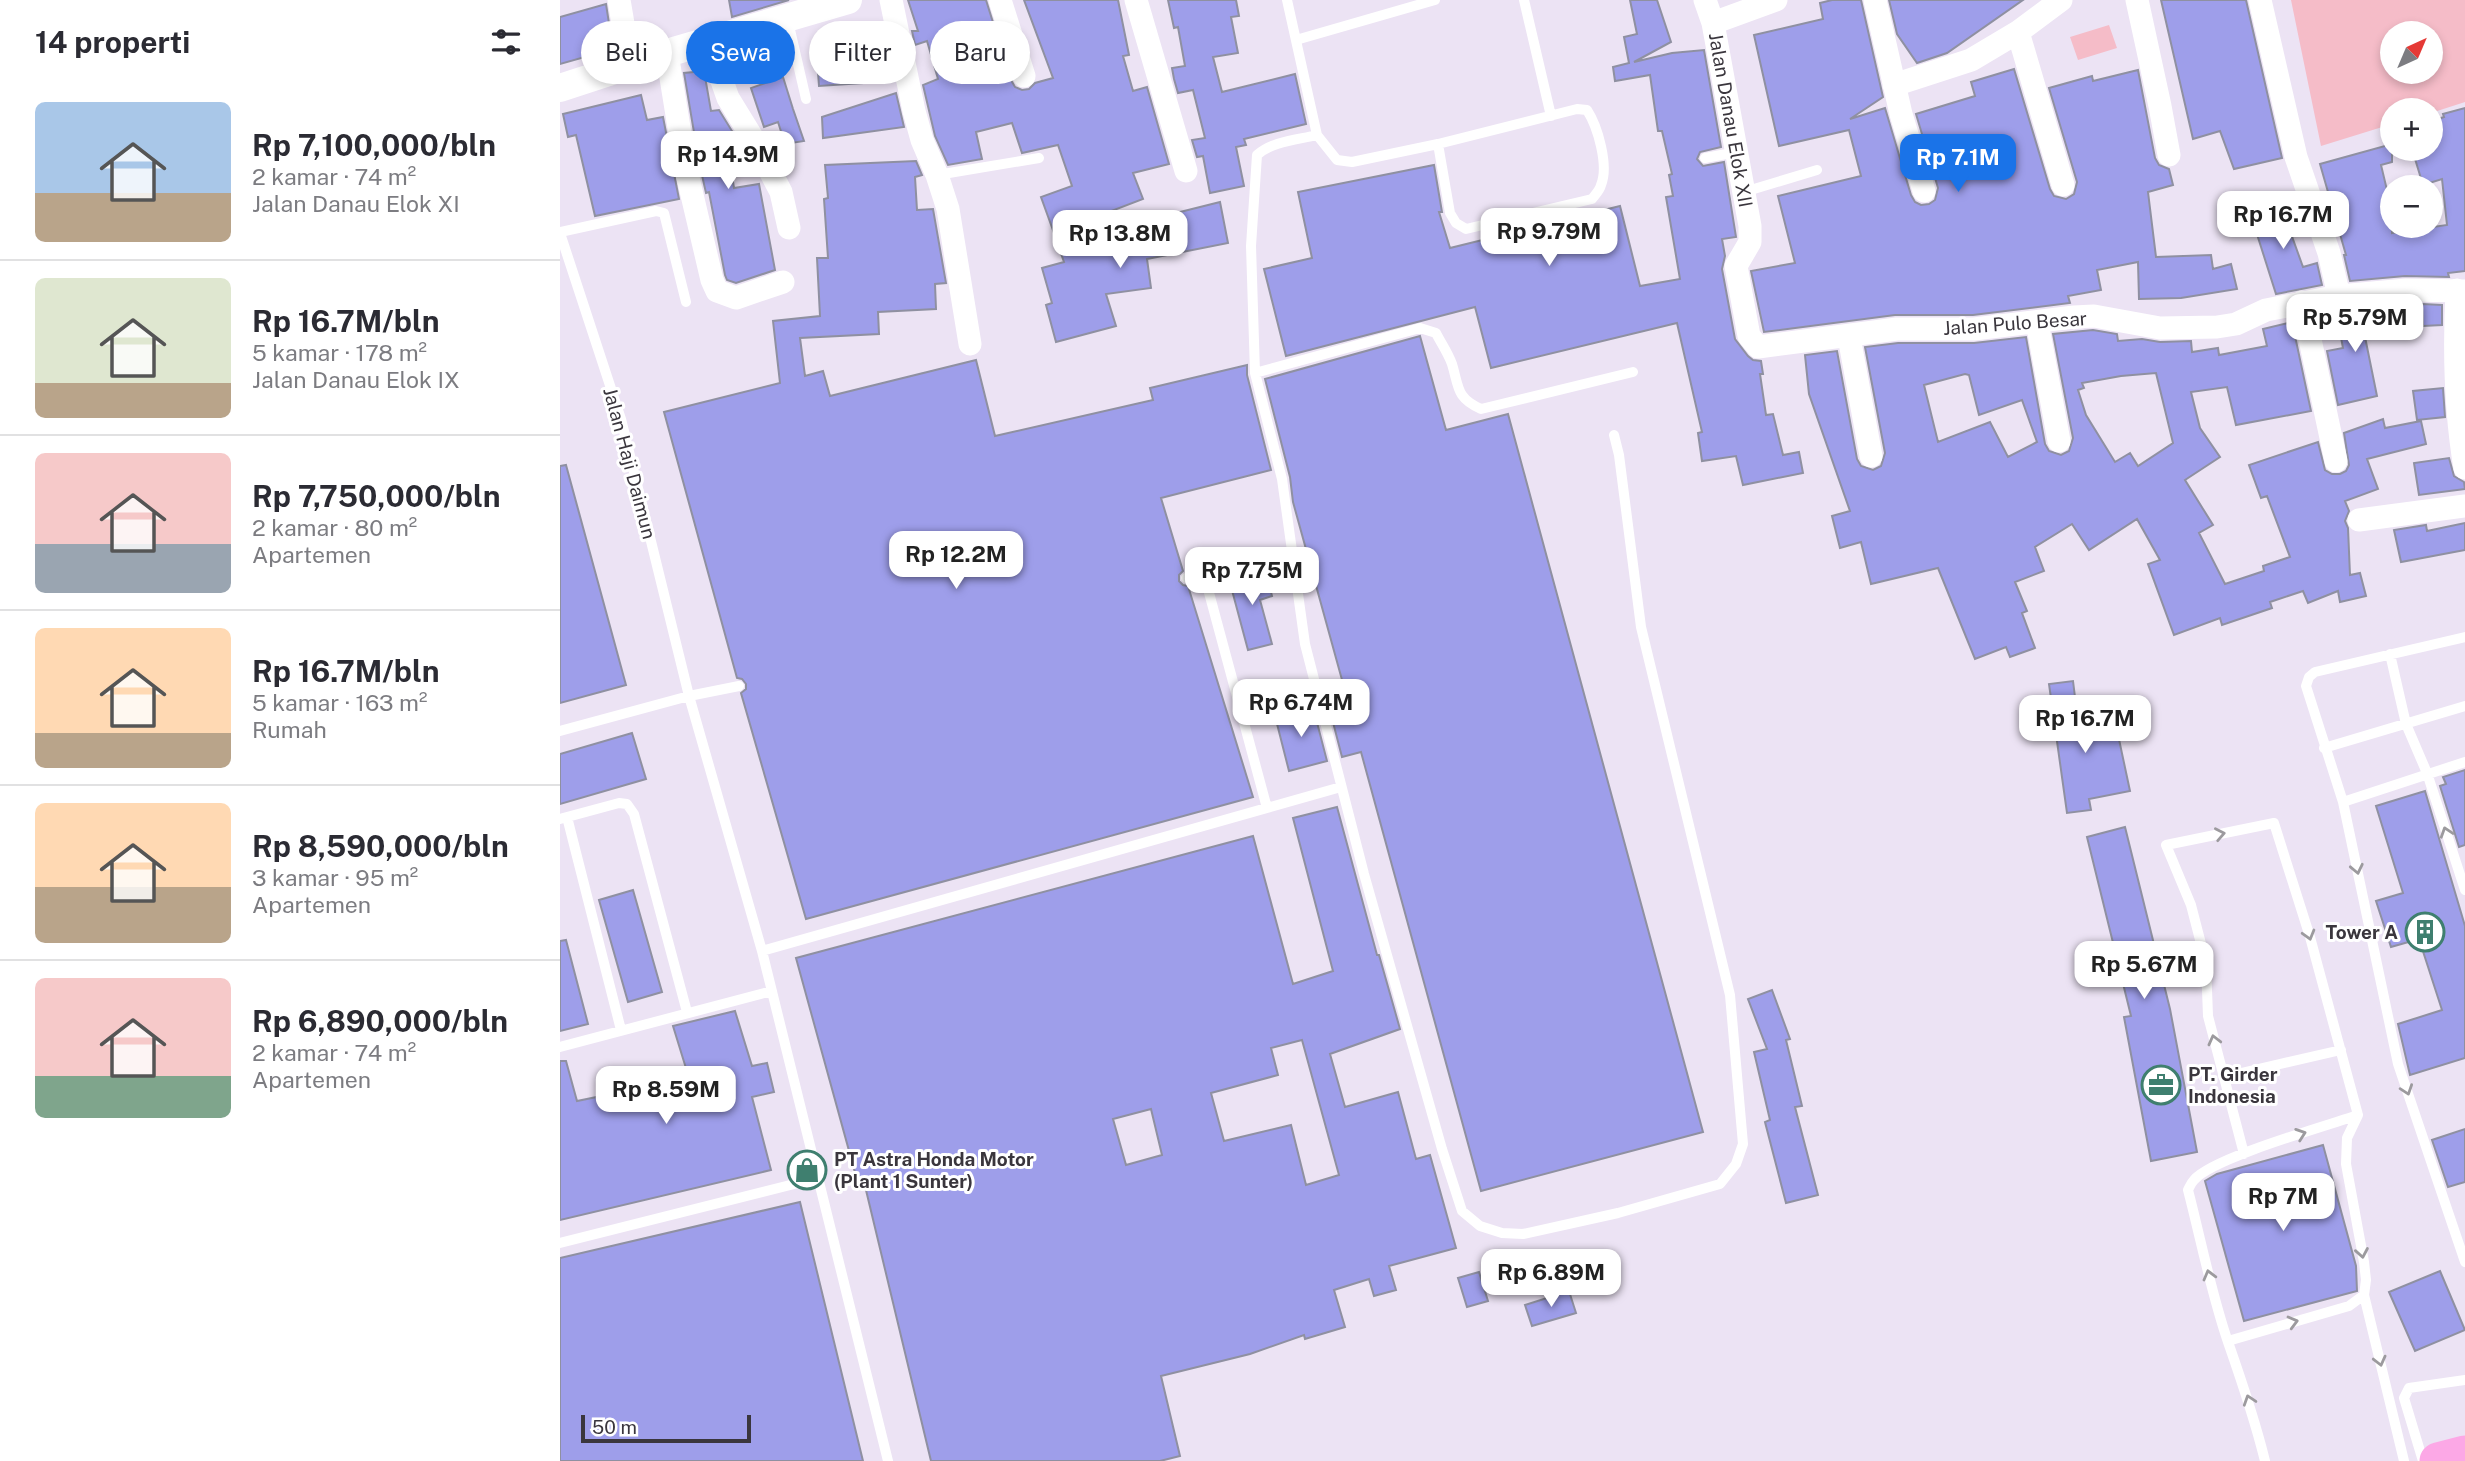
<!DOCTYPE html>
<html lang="id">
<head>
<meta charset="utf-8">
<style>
  :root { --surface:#fff; --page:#f7f7f7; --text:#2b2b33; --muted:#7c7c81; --line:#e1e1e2; --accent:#1a73e8 }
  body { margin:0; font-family:"Public Sans",sans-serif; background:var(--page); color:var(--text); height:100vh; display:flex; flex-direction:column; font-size:26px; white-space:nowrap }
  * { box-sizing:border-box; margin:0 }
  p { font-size:23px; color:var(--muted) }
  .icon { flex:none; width:38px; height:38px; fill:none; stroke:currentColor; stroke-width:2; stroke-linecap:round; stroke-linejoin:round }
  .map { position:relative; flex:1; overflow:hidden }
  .sheet { display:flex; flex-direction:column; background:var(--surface); width:560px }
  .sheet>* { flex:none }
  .guide { position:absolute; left:21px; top:21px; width:665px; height:63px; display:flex; gap:14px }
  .needle { width:46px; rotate:44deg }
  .controls { position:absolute; left:1820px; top:21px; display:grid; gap:14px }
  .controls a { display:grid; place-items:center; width:63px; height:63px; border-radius:50%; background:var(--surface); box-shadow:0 4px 10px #0003; font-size:35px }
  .scale { position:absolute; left:21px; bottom:18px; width:170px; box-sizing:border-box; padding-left:7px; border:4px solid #3a363d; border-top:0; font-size:19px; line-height:24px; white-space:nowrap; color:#3a363d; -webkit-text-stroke:5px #fff; paint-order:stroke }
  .price { position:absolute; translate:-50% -60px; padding:0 16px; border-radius:14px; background:#fff; color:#222; font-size:23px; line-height:46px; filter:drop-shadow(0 2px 4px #0008) }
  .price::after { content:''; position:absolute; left:50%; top:42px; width:21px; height:16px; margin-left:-10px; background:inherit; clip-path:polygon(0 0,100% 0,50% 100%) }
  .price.on { background:var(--accent); color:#fff }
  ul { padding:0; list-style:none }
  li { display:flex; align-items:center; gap:21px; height:175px; padding:0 35px }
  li+li { border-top:2px solid var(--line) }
  li span { display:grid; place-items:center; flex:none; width:196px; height:140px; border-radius:10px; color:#555 }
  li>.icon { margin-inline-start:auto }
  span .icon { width:84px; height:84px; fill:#fffc; stroke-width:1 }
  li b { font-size:30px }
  h2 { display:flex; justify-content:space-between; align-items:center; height:84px; padding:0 35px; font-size:30px }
  .pill { padding:0 24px; border-radius:32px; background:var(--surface); box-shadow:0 4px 10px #0003; font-size:24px; line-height:63px }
  .pill.on { background:var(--accent); color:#fff }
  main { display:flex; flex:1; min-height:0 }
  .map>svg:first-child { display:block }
</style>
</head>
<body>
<main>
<section class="sheet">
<h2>14 properti<svg class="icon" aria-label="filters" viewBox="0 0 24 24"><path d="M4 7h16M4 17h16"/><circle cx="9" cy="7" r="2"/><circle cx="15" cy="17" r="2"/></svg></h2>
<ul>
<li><span style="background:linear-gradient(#a9c7e8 65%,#b9a48a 0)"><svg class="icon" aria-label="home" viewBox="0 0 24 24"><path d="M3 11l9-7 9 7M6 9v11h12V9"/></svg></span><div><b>Rp 7,100,000/bln</b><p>2 kamar · 74 m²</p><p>Jalan Danau Elok XI</p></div></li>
<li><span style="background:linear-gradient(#dfe7d0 75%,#b9a48a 0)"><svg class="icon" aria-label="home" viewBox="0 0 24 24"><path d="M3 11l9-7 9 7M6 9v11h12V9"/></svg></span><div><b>Rp 16.7M/bln</b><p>5 kamar · 178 m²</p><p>Jalan Danau Elok IX</p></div></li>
<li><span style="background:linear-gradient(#f6c9c9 65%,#9aa5b1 0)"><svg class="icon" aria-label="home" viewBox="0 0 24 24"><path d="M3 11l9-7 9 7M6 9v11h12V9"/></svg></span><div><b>Rp 7,750,000/bln</b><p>2 kamar · 80 m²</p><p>Apartemen</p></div></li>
<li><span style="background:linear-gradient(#ffd9b3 75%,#b9a48a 0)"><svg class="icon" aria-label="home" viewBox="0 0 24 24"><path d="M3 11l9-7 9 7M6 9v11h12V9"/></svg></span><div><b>Rp 16.7M/bln</b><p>5 kamar · 163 m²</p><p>Rumah</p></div></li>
<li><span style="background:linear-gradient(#ffd9b3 60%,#b9a48a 0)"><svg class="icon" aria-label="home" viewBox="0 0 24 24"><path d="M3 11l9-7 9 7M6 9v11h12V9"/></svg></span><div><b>Rp 8,590,000/bln</b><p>3 kamar · 95 m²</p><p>Apartemen</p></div></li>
<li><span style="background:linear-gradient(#f6c9c9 70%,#7fa58c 0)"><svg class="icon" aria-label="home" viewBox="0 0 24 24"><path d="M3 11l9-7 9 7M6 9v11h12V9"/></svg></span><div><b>Rp 6,890,000/bln</b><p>2 kamar · 74 m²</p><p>Apartemen</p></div></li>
</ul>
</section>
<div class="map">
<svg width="1905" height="1461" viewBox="0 0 1905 1461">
  <rect width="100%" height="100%" fill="#ece3f4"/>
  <path fill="#f5bcc8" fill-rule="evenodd" d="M1731,0H1905V102L1871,113V110H1832V124L1761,146ZM1832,33H1871V72H1832Z
    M1549,25L1557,48L1518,60L1510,37Z"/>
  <path fill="#9e9eea" stroke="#8f90a1" stroke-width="2" fill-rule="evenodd" d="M169,0H229L172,17Z
    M348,0H426L451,80L455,87L462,90L469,89L475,83L493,78L464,0H558L569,55L563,56L573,91L587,87L609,164L573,173L583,199L494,233L481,197L512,186L498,145L462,153L452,123L416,132L422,159L388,165L375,136L363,85L378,79L367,41L355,45L352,31H358Z
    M608,0H676L679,16L671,17L678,53L653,57L662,92L735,74L746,124L684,139L686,145L676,147L684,186L650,193L643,156L637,157L632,140L645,138L633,90L618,93L614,79L612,68L625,66L618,27L614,28Z
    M1070,0H1097L1111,42L1074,62L1112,53L1144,50L1161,147L1140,152L1137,159L1143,166L1164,162L1176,237L1162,239L1165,256L1162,269L1175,339L1188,356L1193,360L1201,361L1203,374H1200L1206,415L1213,414L1223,455L1239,452L1243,473L1183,485L1176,456L1142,461L1138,433L1142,432L1117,323L931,368L915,307L726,356L704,269L752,258L738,192L874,165L882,212H879L890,248L1060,206L1080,286L1120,279L1106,197L1113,196L1109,175L1112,174L1102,131H1098L1090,75L1055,81L1053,67L1069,63L1064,37L1077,34Z
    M1272,0H1301L1323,97L1290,119L1325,108L1351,195L1355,202L1361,205L1369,204L1375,200L1378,188L1356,114L1415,96L1411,82L1454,69L1490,189L1494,196L1506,199L1514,194L1517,182L1489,88L1532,76L1533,81L1578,70L1595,158L1599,165L1609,169L1613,185L1588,192L1596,257L1651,255L1653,269L1671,264L1677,289L1621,298L1579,299L1578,262L1537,270L1541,290L1508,296L1510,303L1413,315H1335L1204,332L1191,271L1235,263L1218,196L1301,176L1289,130L1219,146L1194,35L1263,19L1260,3Z
    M1329,0H1463L1387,53L1357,63L1337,34Z
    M1601,0H1686L1722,158L1674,169L1660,131L1633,139Z
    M46,4L53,49L0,64V17Z
    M324,35L333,81L259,86L256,45L299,42L298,38Z
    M144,71L151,111L159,110L172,131L175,150L168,151L174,188L199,184L215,270L176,283L167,280L165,275L149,192L146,193L139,162L124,73Z
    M223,77L233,109L244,141L225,144L218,122L204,127L191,88Z
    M336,93L344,127L263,138L262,117Z
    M81,95L87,120L103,117L119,199L35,216L16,135L8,137L3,114Z
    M1905,108V271L1888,273L1889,277L1845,276L1790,281L1784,255H1786L1760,164L1832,144V162L1821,165L1832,211V233L1887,225L1882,179L1863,185L1852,149H1871V121L1884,117L1883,114Z
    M356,161L362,175L355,177L357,210L373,209L386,283L375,284L376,309L318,312L319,334L240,338L245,376L263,371L270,396L416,360L435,436L593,400L590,388L687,365V375L711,470L601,498L623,571L619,575V581L623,585L628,586L693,797L246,919L181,693L186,689V684L182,679L177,678L104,412L220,383L213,321L260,316L257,258H268L264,199L268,198L265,165Z
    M1717,195L1743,267L1757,263L1762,285L1716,294L1695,228L1705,225L1699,199Z
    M660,202L668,243L587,259L591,288L546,294L556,326L496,342L486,305L492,303L482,268L504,262L499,248L612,232L608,215Z
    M1862,304L1882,305V325L1863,326Z
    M1820,306L1825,334L1805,337L1817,396L1778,405L1767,351L1783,348L1776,311Z
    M1732,322L1751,411L1676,425L1667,387L1631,392L1640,428L1660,457L1625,480L1653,525L1639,533L1665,584L1704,571L1703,566L1730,557L1707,496L1701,498L1689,465L1758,442L1765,470L1772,474H1780L1786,471L1789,465L1784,433L1823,419L1825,428L1861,421L1866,444L1807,459L1818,489L1785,501L1789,511L1785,521L1788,528L1790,575L1800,573L1806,596L1780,602L1778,591L1748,603L1743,591L1710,602L1712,608L1662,625L1660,618L1614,635L1588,564L1600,560L1577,519L1529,550L1512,524L1475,547L1484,571L1455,582L1467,611L1462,613L1475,648L1450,657L1446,647L1415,659L1378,568L1311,584L1301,542L1280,548L1272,516L1290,511L1249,394L1245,355L1277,351L1297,459L1301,466L1313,470L1321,466L1325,453L1305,347L1338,343H1414L1466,337L1485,444L1489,451L1501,455L1509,451L1513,438L1493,334L1533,330L1557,334L1558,341L1582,339L1600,342L1631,341L1632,352L1658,348L1659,355L1707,346L1703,329ZM1596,373L1613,443L1578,466L1570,453L1555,462L1526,415L1518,390L1524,388L1522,383L1561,376ZM1405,374L1409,375L1419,415L1462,400L1477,442L1448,457L1430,422L1378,442L1364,385Z
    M860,336L886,430L948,414L1143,1132L921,1191L801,752L782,757L768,703L787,698L733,502L730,477L705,379Z
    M1883,388L1885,417L1857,420L1853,391Z
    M1889,458L1894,476L1904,482L1905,489L1859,495L1854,463Z
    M6,465L66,685L0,703V466Z
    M1905,523V550L1841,562L1834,530L1866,525L1867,531Z
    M705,569L712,596L700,600L712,644L688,650L669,579Z
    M1513,681L1520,737L1557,730L1570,791L1529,799L1531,810L1507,813L1489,684Z
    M753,707L767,761L729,771L715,716Z
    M72,733L86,779L0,804V754Z
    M1905,770V845L1899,847L1880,786L1886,784L1883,777Z
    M1865,791L1905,926V1058L1850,1075L1838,1024L1882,1010L1859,939L1831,947L1816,901L1843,893L1816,806Z
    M777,807L817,955H819L840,1029L770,1054L785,1107L838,1092L856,1159L870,1155L896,1248L829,1266L836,1290L814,1296L809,1279L774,1290L785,1327L745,1339L744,1335L690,1354L601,1376L620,1456L600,1461H371L305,1186L299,1187L236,958L693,836L733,984L773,971L733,818ZM742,1040L779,1175L746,1185L731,1125L664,1141L651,1093L718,1075L711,1048ZM591,1109L602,1155L566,1165L553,1119Z
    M1565,827L1610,1009L1637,1152L1591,1161L1564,1017L1571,1016L1527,837Z
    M73,890L102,992L68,1002L39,900Z
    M6,940L28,1024L0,1031V941Z
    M1212,990L1230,1039L1226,1040L1242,1106L1235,1107L1258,1195L1226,1203L1205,1122L1210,1120L1194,1052L1207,1049L1188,999Z
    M175,1011L192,1066L207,1063L214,1092L192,1097L211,1170L0,1220V1061H6L17,1101L129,1078L113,1026Z
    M1905,1129V1182L1888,1187L1872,1140Z
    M1763,1145L1796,1266L1797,1291L1684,1321L1645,1181L1657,1174Z
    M240,1202L303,1461H0V1258Z
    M1880,1271L1905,1330L1855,1351L1829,1292Z
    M919,1272L928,1301L907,1307L898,1278Z
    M1009,1291L1016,1313L972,1326L965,1305Z"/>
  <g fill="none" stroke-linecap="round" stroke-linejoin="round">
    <path stroke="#fff" stroke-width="10" d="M727,0L757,135L777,160L792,162L878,144L1017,109L1027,110C1038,127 1049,166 1041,185C1040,190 1035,195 1032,199L906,229L896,223L890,213L878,144
      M964,0L991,116
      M228,21L246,99
      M736,40L875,0
      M757,135C736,140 713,141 697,155L691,246L695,373L722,479L745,644L804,874L882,1149L902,1211L920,1226L942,1233L963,1234L1058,1213L1160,1184L1176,1164L1183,1144L1170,995L1081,627L1059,455L1054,435
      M1145,158L1177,152
      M377,175L479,158
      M1184,192L1257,170
      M0,232L96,211L104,213L126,302
      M0,233L61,419L129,696L202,951L328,1461
      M695,373L860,328L876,333C881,343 888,353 892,364C899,387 896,398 921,409L1073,372
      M626,578L641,574
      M1905,637L1755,672L1749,677L1746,686L1783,802L1838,1064L1905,1262
      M1830,654L1846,724L1867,773L1905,890
      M0,731L129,696L179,686
      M1764,748L1905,706
      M1783,802L1905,762
      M707,808L648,589L641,574L731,552
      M7,817L61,1030
      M0,819L59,803L67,804L74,814L127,1012
      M202,951L781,787
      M0,1047L212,991
      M1664,1077L1781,1050
      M1684,1154L1648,1016L1646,963L1631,905L1606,845L1714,823L1750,937L1798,1115L1787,1138L1786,1164L1804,1262L1806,1280L1804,1295L1844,1461
      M0,1243L258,1178
      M1668,1341L1789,1306L1804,1295
      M1705,1461C1695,1420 1682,1382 1668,1342C1651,1293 1641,1240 1628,1190C1630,1186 1631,1183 1634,1180C1652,1158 1766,1126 1798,1115
      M1863,1461L1844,1398L1849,1388L1905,1380"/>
    <path stroke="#fff" stroke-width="23" d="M59,0L70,65
      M331,0L354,111L362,140L377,175L388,209L410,344
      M440,0L464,76
      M576,0L626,171
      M1145,0L1153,23L1190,226V242L1176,266L1189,336L1198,347L1337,329H1414L1514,317L1534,316L1600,328L1657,327L1676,324L1706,310L1779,296L1846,290L1905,291
      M1315,0L1341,114L1364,191
      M1577,0L1600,106L1609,155
      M1700,0L1736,157L1769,253L1779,296
      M1153,23L1216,0
      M1458,32L1503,185
      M148,41L168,98L195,142L221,192L229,228
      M107,53L125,165L152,280L157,291L176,298L223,282
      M1334,85L1411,60L1458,32L1501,0
      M1897,290C1894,350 1895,409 1905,468
      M1742,302L1776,461
      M1477,322L1499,441
      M1289,337L1311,456
      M1799,520L1905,506"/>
    <path stroke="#fff" stroke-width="28" d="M0,88L107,53L288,0"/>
    <path stroke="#fca8e6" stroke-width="37" d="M1878,1461L1905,1454"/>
  </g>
  <defs><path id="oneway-chevron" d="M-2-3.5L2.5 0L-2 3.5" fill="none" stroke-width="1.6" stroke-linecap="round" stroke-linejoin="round" transform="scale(1.75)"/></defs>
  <g stroke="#9c9a9e">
    <use href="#oneway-chevron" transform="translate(1886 832) rotate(-108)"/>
    <use href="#oneway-chevron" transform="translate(1660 834) rotate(-11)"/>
    <use href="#oneway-chevron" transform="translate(1797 869) rotate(78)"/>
    <use href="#oneway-chevron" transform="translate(1749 935) rotate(74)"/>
    <use href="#oneway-chevron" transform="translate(1654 1040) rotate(-104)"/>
    <use href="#oneway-chevron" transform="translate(1847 1090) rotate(71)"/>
    <use href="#oneway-chevron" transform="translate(1741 1134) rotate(-19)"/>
    <use href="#oneway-chevron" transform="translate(1802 1253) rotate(80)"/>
    <use href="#oneway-chevron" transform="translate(1649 1275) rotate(-105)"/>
    <use href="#oneway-chevron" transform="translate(1733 1322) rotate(-15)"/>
    <use href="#oneway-chevron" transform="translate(1820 1361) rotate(76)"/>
    <use href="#oneway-chevron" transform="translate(1689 1400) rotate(-108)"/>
  </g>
  <defs>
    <symbol id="building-ring" viewBox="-11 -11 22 22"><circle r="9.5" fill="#fff" stroke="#3f7f6f" stroke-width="1.5"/><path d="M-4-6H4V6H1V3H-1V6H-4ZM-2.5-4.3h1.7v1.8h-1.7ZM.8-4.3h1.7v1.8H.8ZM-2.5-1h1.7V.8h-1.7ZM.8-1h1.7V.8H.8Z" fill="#3f7f6f"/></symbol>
    <symbol id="office-ring" viewBox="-11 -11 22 22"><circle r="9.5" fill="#fff" stroke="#3f7f6f" stroke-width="1.5"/><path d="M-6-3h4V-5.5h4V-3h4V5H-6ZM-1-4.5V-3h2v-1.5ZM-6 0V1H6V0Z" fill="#3f7f6f"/></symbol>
    <symbol id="shop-ring" viewBox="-11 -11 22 22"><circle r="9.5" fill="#fff" stroke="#3f7f6f" stroke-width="1.5"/><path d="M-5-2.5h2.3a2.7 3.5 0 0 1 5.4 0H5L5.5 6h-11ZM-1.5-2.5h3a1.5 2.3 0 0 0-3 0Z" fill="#3f7f6f"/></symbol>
  </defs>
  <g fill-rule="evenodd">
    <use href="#building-ring" x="1843" y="910" width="44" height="44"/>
    <use href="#office-ring" x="1579" y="1063" width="44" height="44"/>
    <use href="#shop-ring" x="225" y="1148" width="44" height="44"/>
  </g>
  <g text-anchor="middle" stroke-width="6" stroke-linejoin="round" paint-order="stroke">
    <g font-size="19" fill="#3a363d" stroke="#fff">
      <text transform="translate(1171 120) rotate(80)" y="7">Jalan Danau Elok XII</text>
      <text transform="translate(1455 323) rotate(-4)" y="7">Jalan Pulo Besar</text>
      <text transform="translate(70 463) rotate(75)" y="7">Jalan Haji Daimun</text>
    </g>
    <g font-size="19" font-weight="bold" fill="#3a363d" stroke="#fff" text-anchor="start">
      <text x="1838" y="939" text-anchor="end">Tower A</text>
      <text x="1628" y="1081">PT. Girder<tspan x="1628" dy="22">Indonesia</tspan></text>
      <text x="274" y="1166">PT Astra Honda Motor<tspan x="274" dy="22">(Plant 1 Sunter)</tspan></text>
    </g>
  </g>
</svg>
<div class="controls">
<a><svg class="needle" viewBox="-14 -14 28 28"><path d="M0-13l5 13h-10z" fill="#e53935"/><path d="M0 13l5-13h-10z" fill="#7c7c81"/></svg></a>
<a>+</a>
<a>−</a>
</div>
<div class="scale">50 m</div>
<b class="price" style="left:168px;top:191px">Rp 14.9M</b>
<b class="price on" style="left:1398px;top:194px">Rp 7.1M</b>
<b class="price" style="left:1723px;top:251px">Rp 16.7M</b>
<b class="price" style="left:989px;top:268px">Rp 9.79M</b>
<b class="price" style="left:560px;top:270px">Rp 13.8M</b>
<b class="price" style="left:1795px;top:354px">Rp 5.79M</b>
<b class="price" style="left:396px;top:591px">Rp 12.2M</b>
<b class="price" style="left:692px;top:607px">Rp 7.75M</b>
<b class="price" style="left:741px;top:739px">Rp 6.74M</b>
<b class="price" style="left:1525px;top:755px">Rp 16.7M</b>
<b class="price" style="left:1584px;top:1001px">Rp 5.67M</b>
<b class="price" style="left:106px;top:1126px">Rp 8.59M</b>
<b class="price" style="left:1723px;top:1233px">Rp 7M</b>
<b class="price" style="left:991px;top:1309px">Rp 6.89M</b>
<div class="guide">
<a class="pill">Beli</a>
<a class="pill on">Sewa</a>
<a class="pill">Filter</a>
<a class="pill">Baru</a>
</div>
</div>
</main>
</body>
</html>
